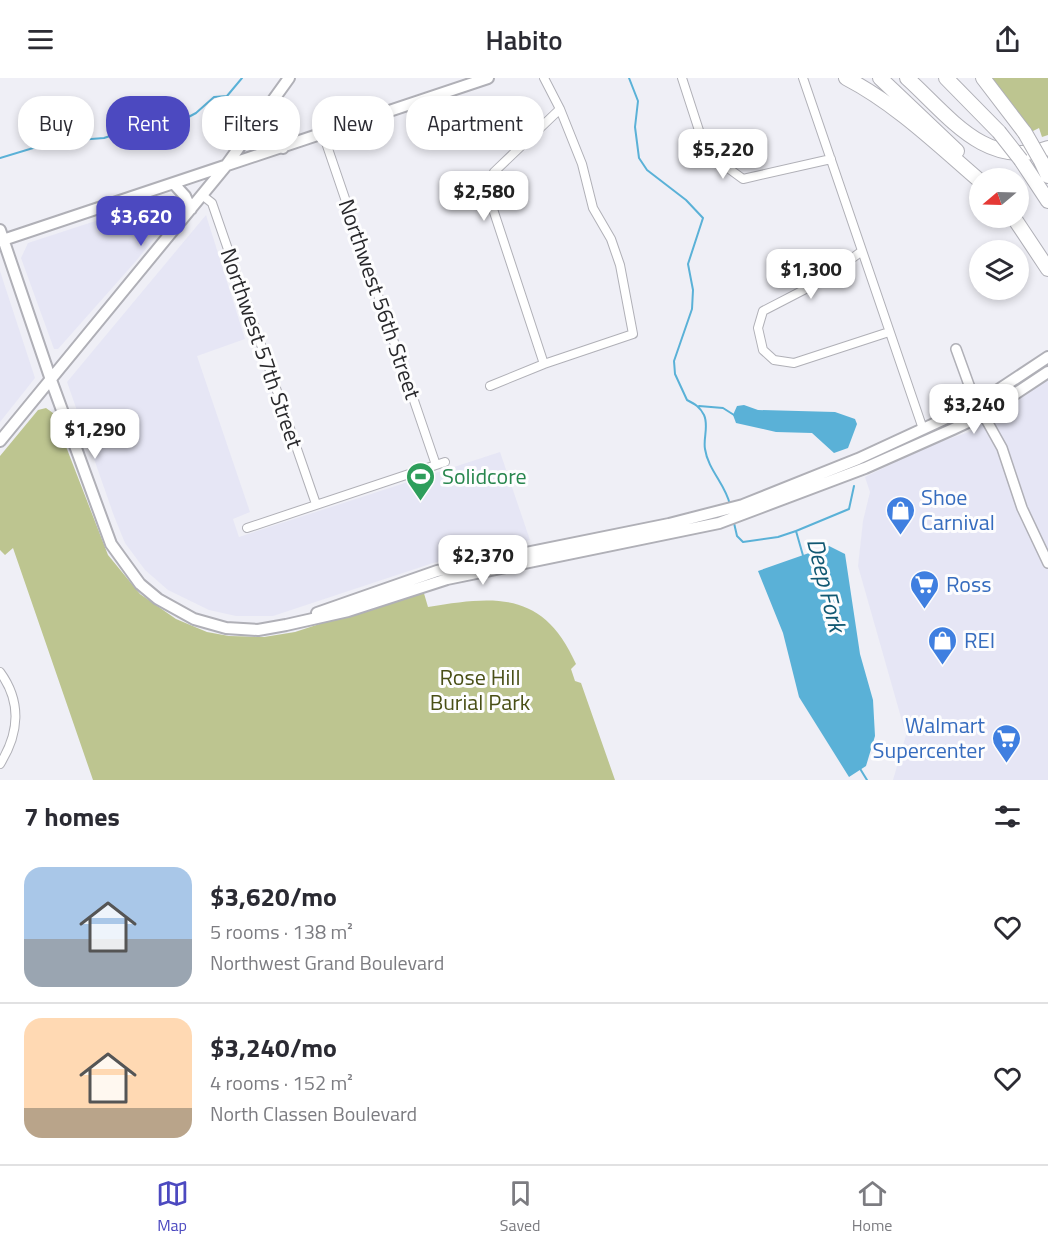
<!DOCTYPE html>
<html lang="en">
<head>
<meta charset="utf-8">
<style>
  :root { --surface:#fff; --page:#f2f2f3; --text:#2b2b33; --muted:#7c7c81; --line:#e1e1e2; --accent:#4c49c0 }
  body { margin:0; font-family:"Titillium Web",sans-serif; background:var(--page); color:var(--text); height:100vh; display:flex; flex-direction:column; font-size:22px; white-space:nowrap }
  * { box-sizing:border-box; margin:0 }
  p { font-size:20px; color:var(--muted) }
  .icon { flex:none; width:33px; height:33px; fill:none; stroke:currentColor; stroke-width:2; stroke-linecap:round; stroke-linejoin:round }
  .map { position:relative; height:702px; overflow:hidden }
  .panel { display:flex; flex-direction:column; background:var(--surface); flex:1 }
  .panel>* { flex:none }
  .top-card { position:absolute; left:18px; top:18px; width:600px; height:54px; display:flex; gap:12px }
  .needle { width:39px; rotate:251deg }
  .fabs { position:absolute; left:969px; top:90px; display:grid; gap:12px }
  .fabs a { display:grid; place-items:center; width:60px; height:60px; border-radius:50%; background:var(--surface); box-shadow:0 3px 9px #0003; font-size:30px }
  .price { position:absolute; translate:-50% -51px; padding:0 14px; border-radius:12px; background:#fff; color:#222; font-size:20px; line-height:39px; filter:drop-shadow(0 2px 3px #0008) }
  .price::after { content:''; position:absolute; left:50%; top:36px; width:18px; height:14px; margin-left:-9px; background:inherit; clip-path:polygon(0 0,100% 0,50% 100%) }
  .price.current { background:var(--accent); color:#fff }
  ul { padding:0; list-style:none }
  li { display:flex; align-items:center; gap:18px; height:150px; padding:0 24px }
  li+li { border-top:2px solid var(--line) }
  li span { display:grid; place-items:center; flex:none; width:168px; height:120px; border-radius:18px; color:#555 }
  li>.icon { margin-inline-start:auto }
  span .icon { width:72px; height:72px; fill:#fffc; stroke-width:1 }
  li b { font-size:26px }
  h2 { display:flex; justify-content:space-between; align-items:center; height:72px; padding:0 24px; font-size:26px }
  .chip { padding:0 21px; border-radius:24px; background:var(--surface); box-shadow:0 3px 9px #0003; font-size:21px; line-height:54px }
  .chip.current { background:var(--accent); color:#fff }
  header { display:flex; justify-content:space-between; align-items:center; height:78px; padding:0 24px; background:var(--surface); font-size:27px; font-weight:600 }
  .tab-bar { display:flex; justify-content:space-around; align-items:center; height:84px; border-top:2px solid var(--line); background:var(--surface); font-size:16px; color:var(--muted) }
  .tab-bar a { display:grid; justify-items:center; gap:3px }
  .tab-bar .current { color:var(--accent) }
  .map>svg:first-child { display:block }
</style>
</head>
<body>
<header><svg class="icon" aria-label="menu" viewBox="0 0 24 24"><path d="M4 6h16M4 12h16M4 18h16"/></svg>Habito<svg class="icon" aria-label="share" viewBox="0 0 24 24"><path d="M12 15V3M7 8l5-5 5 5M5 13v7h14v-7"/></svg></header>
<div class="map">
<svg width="1048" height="702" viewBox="0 0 1048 702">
  <rect width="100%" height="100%" fill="#efeff6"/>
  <path fill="#e6e6f5" d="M172,118L180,128L136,183L58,271H54L21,180L28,165Z
    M206,137L245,261L197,278L250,434L233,441L239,459L500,374L530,462L433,485L273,538H236L209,532L168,512L145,492L125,465L114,438L67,304Z
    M0,193L35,300L0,344Z
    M1048,302V702H893L906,657L858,488L863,443L870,414L865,399L928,368L969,354Z"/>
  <path fill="#bdc590" d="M987,0H1048V57L1042,59L1039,50L1029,55Z
    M46,330L53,335L108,477L140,516L176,541L207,554L229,558L264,559L295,554L423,512L428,529C498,517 544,514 576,586L571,591L575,603L581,605L615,702H93L13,470L5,477L0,472V378L38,332Z"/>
  <path fill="#5ab1d7" d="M744,327L758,332L835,334L855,341L857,346L848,370L834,375L812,355L776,354L736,345L733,337L737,328Z
    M829,468L845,476L860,576L873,622L875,658L866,688L849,699L799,619L783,555L758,493Z"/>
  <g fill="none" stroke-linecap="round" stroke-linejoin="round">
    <path stroke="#5ab1d7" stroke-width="2" d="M629,0L638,23L635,49L639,80L647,92L686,122L703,140L688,186L693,212L692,231L674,283L675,296L687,322C695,326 700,329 704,337C709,348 703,360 705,371C708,392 726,407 730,427
      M0,80L53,64L104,60L153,44L181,43L196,35L214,19L227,18L242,0
      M699,328L723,330L734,337
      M734,445L737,458L743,464L778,459L796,453L804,481
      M796,453L849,431L854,408
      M859,689L867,702"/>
    <defs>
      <path id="minor" d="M682,0L706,74L743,101L831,81
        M803,0L923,351
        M323,56L436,387
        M202,117L212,125L316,426
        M862,173L821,203L763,233L758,250L763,272L774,282L794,285L889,254
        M544,286L490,122L494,94L560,31
        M490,308L544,286L633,256L620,187L611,161L593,130L582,86L560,31L544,0
        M247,450L445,384
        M0,594C22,624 19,656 0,686"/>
      <path id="tertiary" d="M956,271L973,318L1002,370L1022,430L1048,485"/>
      <path id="secondary" d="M264,37L268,57L283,70
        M175,107L185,118L191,131
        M0,152L51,302L111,466L140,506L158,521L194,541L226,550L258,552L286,547L348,533L447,501L719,445L865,390L953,351L983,337L1048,294
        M0,163L488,0
        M0,363L225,89L289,0
        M317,535L437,493L669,446L743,427L858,381L977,326L1048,279"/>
      <path id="motorway" d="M846,0C896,26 937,66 980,103
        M880,0L957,73
        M907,0C948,37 986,92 1048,70
        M946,0L999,54
        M983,0L1025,55
        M1021,82L1048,123
        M1041,83L1048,98
        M1014,140L1048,191"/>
    </defs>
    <use href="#minor" stroke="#b0b0b7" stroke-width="10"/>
    <use href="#tertiary" stroke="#b0b0b7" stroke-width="12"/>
    <use href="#secondary" stroke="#b0b0b7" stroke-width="14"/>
    <use href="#motorway" stroke="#b0b0b7" stroke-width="16"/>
    <use href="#minor" stroke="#fff" stroke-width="8"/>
    <use href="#tertiary" stroke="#fff" stroke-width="9"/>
    <use href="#secondary" stroke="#fff" stroke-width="10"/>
    <use href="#motorway" stroke="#fff" stroke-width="14"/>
    <defs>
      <path id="motorway-bridge" d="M999,54L1021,82
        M1025,55L1041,83"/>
    </defs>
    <use href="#motorway-bridge" stroke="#b0b0b7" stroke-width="16" stroke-linecap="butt"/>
    <use href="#motorway-bridge" stroke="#fff" stroke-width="14"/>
  </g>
  <defs>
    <symbol id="stadium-pin" viewBox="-11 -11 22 30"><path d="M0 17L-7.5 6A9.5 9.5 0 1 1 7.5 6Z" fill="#2e9e5b" stroke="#fdfdfe"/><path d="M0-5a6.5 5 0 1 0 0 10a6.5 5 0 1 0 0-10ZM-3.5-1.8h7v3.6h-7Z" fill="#fff"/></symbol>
    <symbol id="shop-pin" viewBox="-11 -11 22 30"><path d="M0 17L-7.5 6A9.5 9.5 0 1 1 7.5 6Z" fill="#3f7fe0" stroke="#fdfdfe"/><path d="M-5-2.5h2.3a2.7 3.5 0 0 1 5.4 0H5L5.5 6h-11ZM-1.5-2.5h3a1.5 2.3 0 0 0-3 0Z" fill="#fff"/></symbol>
    <symbol id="supermarket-pin" viewBox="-11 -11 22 30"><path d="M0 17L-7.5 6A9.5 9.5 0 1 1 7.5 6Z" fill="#3f7fe0" stroke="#fdfdfe"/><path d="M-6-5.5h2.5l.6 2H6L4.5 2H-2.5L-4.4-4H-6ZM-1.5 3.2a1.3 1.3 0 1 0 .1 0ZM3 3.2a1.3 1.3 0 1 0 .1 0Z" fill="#fff"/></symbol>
  </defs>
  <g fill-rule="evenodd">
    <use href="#stadium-pin" x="404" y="382" width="33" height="45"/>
    <use href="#shop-pin" x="884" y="416" width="33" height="45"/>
    <use href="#supermarket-pin" x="908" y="490" width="33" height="45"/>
    <use href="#shop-pin" x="926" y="546" width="33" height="45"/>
    <use href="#supermarket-pin" x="990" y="644" width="33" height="45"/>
  </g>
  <g text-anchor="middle" stroke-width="6" stroke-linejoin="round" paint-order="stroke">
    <g font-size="22" fill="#29292c" stroke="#fdfdfe">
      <text transform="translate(380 221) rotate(71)" y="8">Northwest 56th Street</text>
      <text transform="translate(262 270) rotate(71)" y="8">Northwest 57th Street</text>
    </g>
    <g font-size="22" fill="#27864d" stroke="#fdfdfe" text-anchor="start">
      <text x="442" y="406">Solidcore</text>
    </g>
    <g font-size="22" fill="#366cbe" stroke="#fdfdfe" text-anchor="start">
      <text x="921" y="427">Shoe<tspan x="921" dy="25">Carnival</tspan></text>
      <text x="946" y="514">Ross</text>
      <text x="964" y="570">REI</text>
      <text x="985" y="655" text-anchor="end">Walmart<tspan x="985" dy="25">Supercenter</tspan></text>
    </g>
    <g font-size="22" fill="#494f16" stroke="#fdfdfe">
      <text x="480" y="607">Rose Hill<tspan x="480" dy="25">Burial Park</tspan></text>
    </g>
    <g font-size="24" font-style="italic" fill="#115872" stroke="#fdfdfe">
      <text transform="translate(826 507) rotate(76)" y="8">Deep Fork</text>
    </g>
  </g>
</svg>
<div class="fabs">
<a><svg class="needle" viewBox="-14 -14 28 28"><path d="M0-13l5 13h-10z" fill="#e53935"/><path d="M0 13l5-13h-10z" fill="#7c7c81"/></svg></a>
<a><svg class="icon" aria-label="layers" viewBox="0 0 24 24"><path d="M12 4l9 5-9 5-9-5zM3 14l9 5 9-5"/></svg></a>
</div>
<b class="price" style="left:723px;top:102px">$5,220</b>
<b class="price" style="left:484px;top:144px">$2,580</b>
<b class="price current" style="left:141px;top:169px">$3,620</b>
<b class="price" style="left:811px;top:222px">$1,300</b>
<b class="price" style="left:974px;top:357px">$3,240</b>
<b class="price" style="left:95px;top:382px">$1,290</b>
<b class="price" style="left:483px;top:508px">$2,370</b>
<div class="top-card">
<a class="chip">Buy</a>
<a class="chip current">Rent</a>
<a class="chip">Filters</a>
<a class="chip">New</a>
<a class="chip">Apartment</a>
</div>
</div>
<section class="panel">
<h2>7 homes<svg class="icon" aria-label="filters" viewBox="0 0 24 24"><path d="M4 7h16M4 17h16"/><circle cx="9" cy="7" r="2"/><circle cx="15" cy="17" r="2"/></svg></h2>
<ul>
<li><span style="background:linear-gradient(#a9c7e8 60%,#9aa5b1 0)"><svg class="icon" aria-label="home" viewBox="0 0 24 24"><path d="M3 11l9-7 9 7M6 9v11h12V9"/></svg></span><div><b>$3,620/mo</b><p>5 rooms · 138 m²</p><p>Northwest Grand Boulevard</p></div><svg class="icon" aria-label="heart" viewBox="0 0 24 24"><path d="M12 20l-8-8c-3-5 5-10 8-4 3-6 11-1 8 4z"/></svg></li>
<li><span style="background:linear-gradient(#ffd9b3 75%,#b9a48a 0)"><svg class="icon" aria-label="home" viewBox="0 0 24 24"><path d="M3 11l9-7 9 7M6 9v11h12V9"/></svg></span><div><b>$3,240/mo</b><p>4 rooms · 152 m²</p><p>North Classen Boulevard</p></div><svg class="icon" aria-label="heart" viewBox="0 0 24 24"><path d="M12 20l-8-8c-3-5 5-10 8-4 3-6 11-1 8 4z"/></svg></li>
</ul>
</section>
<nav class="tab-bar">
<a class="current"><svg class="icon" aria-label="map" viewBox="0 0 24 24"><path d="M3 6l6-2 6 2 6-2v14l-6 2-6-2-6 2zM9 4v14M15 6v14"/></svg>Map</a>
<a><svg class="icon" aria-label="saved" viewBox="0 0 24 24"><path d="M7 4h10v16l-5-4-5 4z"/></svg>Saved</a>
<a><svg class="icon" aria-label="home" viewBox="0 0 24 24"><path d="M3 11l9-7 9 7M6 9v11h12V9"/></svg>Home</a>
</nav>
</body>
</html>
